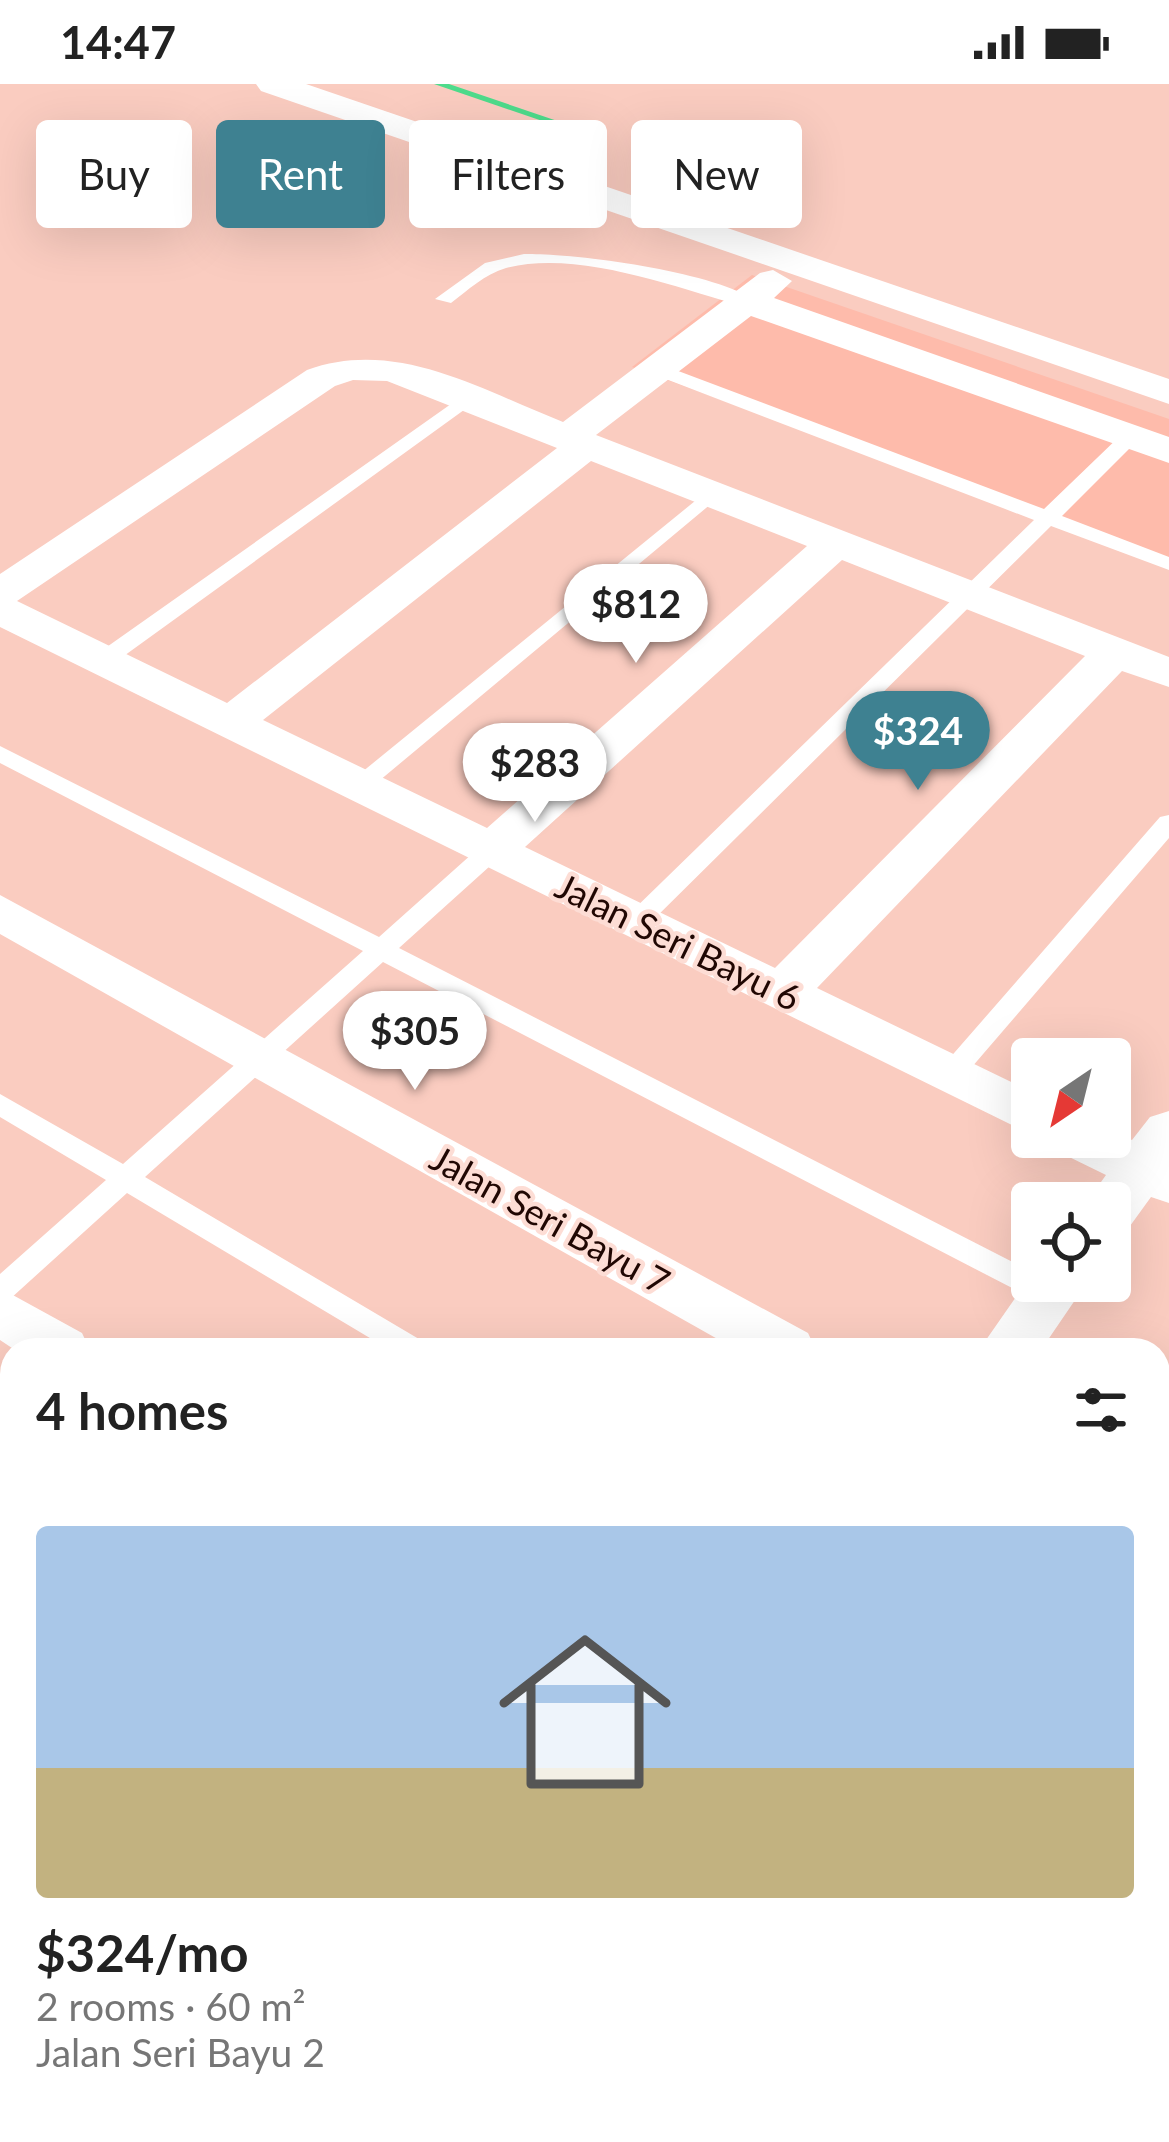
<!DOCTYPE html>
<html lang="en">
<head>
<meta charset="utf-8">
<style>
  :root { --surface:#fff; --page:#f6f6f6; --text:#222; --muted:#767676; --line:#e0e0e0; --accent:#3e8191 }
  body { margin:0; font-family:Lato,sans-serif; background:var(--page); color:var(--text); height:100vh; display:flex; flex-direction:column; font-size:45px; white-space:nowrap }
  * { box-sizing:border-box; margin:0 }
  p { font-size:39px; color:var(--muted) }
  .icon { flex:none; width:66px; height:66px; fill:none; stroke:currentColor; stroke-width:2; stroke-linecap:round; stroke-linejoin:round }
  .map { position:relative; flex:1; overflow:hidden }
  .sheet { position:absolute; left:0px; top:1254px; width:1170px; height:804px; display:flex; flex-direction:column; background:var(--surface); border-radius:36px 36px 0 0; box-shadow:0 12px 48px #0002 }
  .sheet>* { flex:none }
  .hud { position:absolute; left:36px; top:36px; width:1098px; height:108px; display:flex; gap:24px }
  .needle { width:78px; rotate:215deg }
  .controls { position:absolute; left:1011px; top:954px; display:grid; gap:24px }
  .controls a { display:grid; place-items:center; width:120px; height:120px; border-radius:12px; background:var(--surface); box-shadow:0 12px 48px #0002; font-size:60px }
  .price { position:absolute; translate:-50% -102px; padding:0 27px; border-radius:42px; background:#fff; color:#222; font-size:39px; line-height:78px; filter:drop-shadow(0 3px 6px #0008) }
  .price::after { content:''; position:absolute; left:50%; top:72px; width:36px; height:27px; margin-left:-18px; background:inherit; clip-path:polygon(0 0,100% 0,50% 100%) }
  .price.current { background:var(--accent); color:#fff }
  ul { padding:0; list-style:none }
  li { display:grid; align-content:center; gap:24px; height:636px; padding:0 36px }
  li+li { border-top:3px solid var(--line) }
  li span { display:grid; place-items:center; height:372px; border-radius:12px; color:#555 }
  li>.icon { margin-inline-start:auto }
  span .icon { width:216px; height:216px; fill:#fffc; stroke-width:1 }
  li b { font-size:51px }
  h2 { display:flex; justify-content:space-between; align-items:center; height:144px; padding:0 36px; font-size:51px }
  .tag { padding:0 42px; border-radius:12px; background:var(--surface); box-shadow:0 12px 48px #0002; font-size:42px; line-height:108px }
  .tag.current { background:var(--accent); color:#fff }
  .status { display:flex; justify-content:space-between; align-items:center; height:84px; padding:0 60px; background:var(--surface); direction:ltr }
  .status svg { height:33px; fill:currentColor }
  .map>svg:first-child { display:block }
</style>
</head>
<body>
<div class="status"><b>14:47</b><svg viewBox="0 0 49 12"><path d="M0 12V9h3v3zM5 12V6h3v6zM10 12V3h3v9zM15 12V0h3v12zM26 1h20v11H26zM47 4h2v5h-2z"/></svg></div>
<div class="map">
<svg width="1169" height="2058" viewBox="0 0 1169 2058">
  <rect width="100%" height="100%" fill="#faccc0"/>
  <path fill="#febbab" d="M752,191L1169,335V481L632,283Z"/>
  <g fill="none" stroke-linecap="round" stroke-linejoin="round">
    <path fill="#4edb8b" fill-rule="evenodd" d="M434,0H449L575,43L566,45Z"/>
    <path fill="#fff" fill-rule="evenodd" d="M524,170C574,169 717,188 755,217L746,223C677,204 578,165 506,184C485,190 468,206 451,219L435,215L485,179Z
      M657,279L1044,425L1123,349H1137V357L1062,432L1169,473V486L1051,442L645,844L636,847L623,838L627,832L1034,436L650,289L647,285Z
      M468,308L478,314L475,318L110,582H94V572Z
      M711,404L721,410L718,414L367,707H351L347,702L351,697Z
      M0,662L379,853L482,761H500L503,767L500,773L399,864L1032,1188V1197L1059,1202L1063,1210L1059,1218H1039L383,878L145,1093L424,1258L429,1266H390L127,1109L10,1215L0,1218V1190L106,1096L0,1033V1010L123,1080L363,867L0,679Z
      M1169,731V754L959,998H941L937,991L941,984L1160,733Z
      M0,1450L12,1454V1484L0,1480Z"/>
    <path fill="#fff" fill-rule="evenodd" d="M256,0H306L1169,295V320L261,7Z
      M773,186L792,197L774,214L1169,353V379L751,232L596,351L1169,573V603L1122,587L817,904L1032,1008V1051L0,543V490L307,286C396,254 479,305 563,338L760,189ZM353,296L387,297L557,364L227,619L17,517L335,302ZM591,377L807,462L487,744L263,636ZM842,476L1085,572L775,884L525,763Z
      M0,811L808,1249L816,1266H737L0,850Z
      M1169,1027V1119L1151,1113L1130,1142L1110,1148V1119H1086L1106,1091L1057,1067L1049,1053H1110V1046L1132,1056L1150,1033Z
      M1032,1190V1197H1088L1041,1266H979Z
      M0,1204L82,1249L90,1266H15L0,1256Z
      M1169,1285V1346L1158,1349V1289Z
      M1158,1635L1169,1639V1703L1158,1699Z
      M0,1737L12,1742V1810L0,1806Z
      M325,2046H472L467,2058H330Z
      M631,2046H708L703,2058H626Z"/>
  </g>
  <g text-anchor="middle" stroke-width="9" stroke-linejoin="round" paint-order="stroke">
    <g font-size="36" fill="#200703" stroke="#fdddd5">
      <text transform="translate(678 858) rotate(26)" y="13">Jalan Seri Bayu 6</text>
      <text transform="translate(550 1136) rotate(29)" y="13">Jalan Seri Bayu 7</text>
    </g>
  </g>
</svg>
<div class="controls">
<a><svg class="needle" viewBox="-14 -14 28 28"><path d="M0-13l5 13h-10z" fill="#e53935"/><path d="M0 13l5-13h-10z" fill="#767676"/></svg></a>
<a><svg class="icon" aria-label="locate" viewBox="0 0 24 24"><circle cx="12" cy="12" r="6"/><path d="M12 2v4M12 18v4M2 12h4M18 12h4"/></svg></a>
</div>
<b class="price" style="left:636px;top:582px">$812</b>
<b class="price current" style="left:918px;top:709px">$324</b>
<b class="price" style="left:535px;top:741px">$283</b>
<b class="price" style="left:415px;top:1009px">$305</b>
<div class="hud">
<a class="tag">Buy</a>
<a class="tag current">Rent</a>
<a class="tag">Filters</a>
<a class="tag">New</a>
</div>
<section class="sheet">
<h2>4 homes<svg class="icon" aria-label="filters" viewBox="0 0 24 24"><path d="M4 7h16M4 17h16"/><circle cx="9" cy="7" r="2"/><circle cx="15" cy="17" r="2"/></svg></h2>
<ul>
<li><span style="background:linear-gradient(#a9c7e8 65%,#c2b280 0)"><svg class="icon" aria-label="home" viewBox="0 0 24 24"><path d="M3 11l9-7 9 7M6 9v11h12V9"/></svg></span><div><b>$324/mo</b><p>2 rooms · 60 m²</p><p>Jalan Seri Bayu 2</p></div></li>
</ul>
</section>
</div>
</body>
</html>
